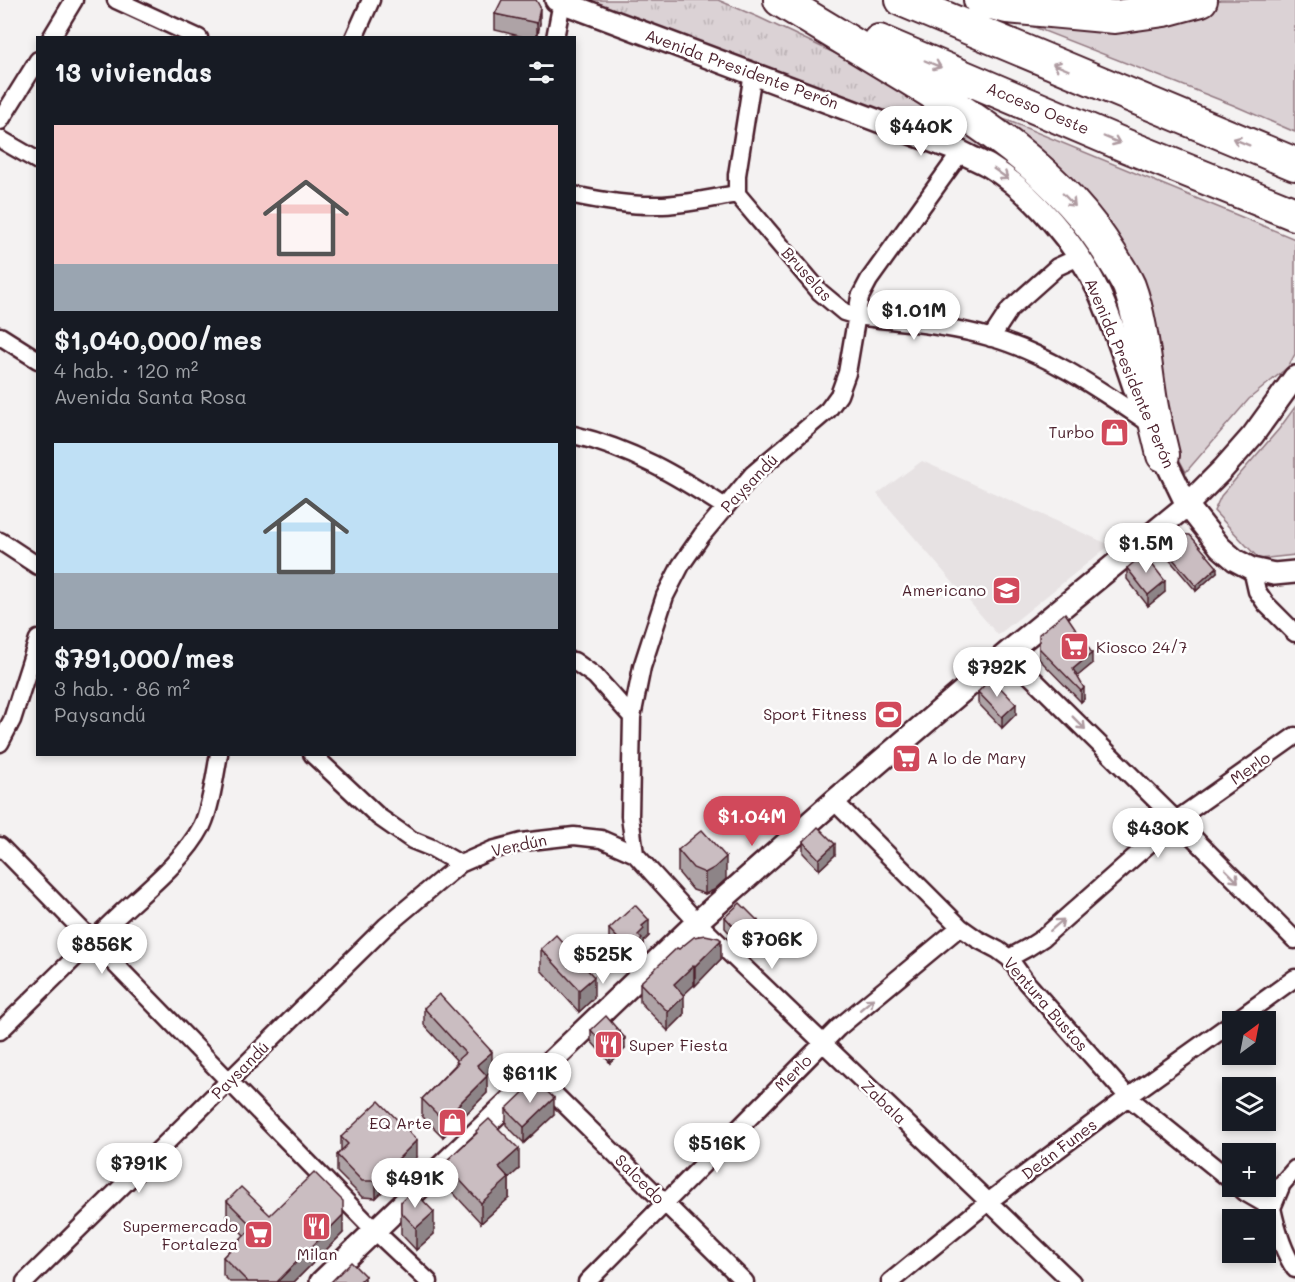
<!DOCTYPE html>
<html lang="es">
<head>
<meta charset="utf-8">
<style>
  :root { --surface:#171b24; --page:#242831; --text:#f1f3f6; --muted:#9ea1a6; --accent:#d1495b }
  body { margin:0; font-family:Mali,sans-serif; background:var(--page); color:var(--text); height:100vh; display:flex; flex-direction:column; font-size:22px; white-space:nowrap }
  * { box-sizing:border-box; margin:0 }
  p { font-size:20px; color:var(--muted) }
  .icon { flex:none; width:33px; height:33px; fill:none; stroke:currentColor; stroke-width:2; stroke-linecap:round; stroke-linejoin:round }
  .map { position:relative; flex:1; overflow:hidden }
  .side { position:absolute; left:36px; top:36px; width:540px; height:720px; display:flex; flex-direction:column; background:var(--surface); border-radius:0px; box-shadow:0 3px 9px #0003 }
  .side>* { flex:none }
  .needle { width:39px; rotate:32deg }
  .fabs { position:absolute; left:1222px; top:1011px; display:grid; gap:12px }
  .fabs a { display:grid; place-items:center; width:54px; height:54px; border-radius:0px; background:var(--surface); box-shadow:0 3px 9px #0003; font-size:30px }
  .price { position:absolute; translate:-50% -51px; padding:0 14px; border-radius:21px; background:#fff; color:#222; font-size:20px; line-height:39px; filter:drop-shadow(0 2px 3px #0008) }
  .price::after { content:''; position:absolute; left:50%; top:36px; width:18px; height:14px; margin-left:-9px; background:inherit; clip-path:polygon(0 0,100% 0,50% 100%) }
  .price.current { background:var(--accent); color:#fff }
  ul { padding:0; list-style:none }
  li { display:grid; align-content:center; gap:12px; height:318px; padding:0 18px }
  li span { display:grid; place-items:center; height:186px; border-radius:0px; color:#555 }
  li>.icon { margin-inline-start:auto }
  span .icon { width:108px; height:108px; fill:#fffc; stroke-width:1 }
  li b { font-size:26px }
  h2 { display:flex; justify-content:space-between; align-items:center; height:72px; padding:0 18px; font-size:26px }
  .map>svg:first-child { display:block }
</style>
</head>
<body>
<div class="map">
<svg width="1295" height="1282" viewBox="0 0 1295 1282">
  <defs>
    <pattern id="grass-tufts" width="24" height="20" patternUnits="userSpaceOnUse" patternTransform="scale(1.5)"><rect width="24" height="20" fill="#dbd2d5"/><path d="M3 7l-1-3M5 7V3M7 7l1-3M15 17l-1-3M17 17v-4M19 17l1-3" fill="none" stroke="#bdb4b7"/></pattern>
  </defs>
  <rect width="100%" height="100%" fill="#f4f2f2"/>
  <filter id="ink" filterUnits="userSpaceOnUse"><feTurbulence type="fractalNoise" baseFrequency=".0167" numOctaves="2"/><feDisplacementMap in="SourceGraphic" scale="12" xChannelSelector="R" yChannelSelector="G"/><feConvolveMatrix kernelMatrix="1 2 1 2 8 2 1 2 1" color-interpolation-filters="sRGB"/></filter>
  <g filter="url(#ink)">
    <path fill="#e7e2e3" d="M922,461L1110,545L998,635L877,494Z"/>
    <path fill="url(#grass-tufts)" stroke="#927880" stroke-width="1.5" d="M588,0H718L758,17L864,67L1014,157L1116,278L1142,378L1094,258L1051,201L997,159L976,147Z"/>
    <path fill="#dbd2d5" stroke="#927880" stroke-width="1.5" d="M1220,0H1295V132L1233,105L988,9L1176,17Z
      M989,115L1009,121L1295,239V354L1288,367L1249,399L1186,472L1173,448L1144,313Z
      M1295,407V555L1259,559L1214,511L1221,496L1279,429Z"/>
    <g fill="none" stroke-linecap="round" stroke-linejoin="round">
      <defs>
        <path id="minor" d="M116,0L199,38
          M51,38L74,0
          M354,38L371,0
          M555,38L562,2
          M0,121L38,60
          M0,139L38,161
          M737,194L820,292L844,312L857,316C901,322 946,325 989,337C1047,353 1097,388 1146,421
          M737,194V175L753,73
          M574,195C602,201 630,206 658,205C685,205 711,198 737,194
          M0,336L38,360
          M991,338L1010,309L1057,267L1079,257
          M574,435C632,449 676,475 725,507
          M0,541L38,566
          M1252,569L1257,591L1266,604L1295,633
          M1007,653L1176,820L1295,940
          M574,661L595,676L632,717
          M0,743L12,720L38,639
          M312,754L379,817L412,840L432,848L460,864L492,850L522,842L574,836L601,839L635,854L697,922L1072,1282
          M834,801L960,927L977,939L998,950L1009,958L1026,982L1128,1097L1233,1182
          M0,846L374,1230L429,1282
          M635,854L630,816L632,717L642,667L665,596L681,565L702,535L753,474L828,410L839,395L847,373L860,297L869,280L961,152
          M1009,958L1029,947L1043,938L1176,820L1295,736
          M1234,1022L1295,978
          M0,1031C39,993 78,954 118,916C146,890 185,859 202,826C211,807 215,775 219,754
          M535,1075L745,1282
          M1238,1186L1246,1193L1272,1208C1276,1227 1284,1253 1295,1269
          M1272,1208L1282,1184L1295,1169
          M25,1282L386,926L460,864
          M587,1282L838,1028L960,927
          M890,1282L988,1202L1128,1097L1233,1022"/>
        <path id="tertiary" d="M556,0L961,152C970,157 980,161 989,166C1033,193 1076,244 1098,290C1115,327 1127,368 1141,407
          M1157,443L1187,505L1220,547L1235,560L1252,569L1274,574L1295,572
          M321,1282L697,922L834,801L1007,653L1187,505L1223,469L1253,435L1295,377"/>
        <path id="motorway" d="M780,0C816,22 853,44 889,66C971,115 1061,171 1111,255C1117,265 1124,275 1129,286C1142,321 1145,365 1151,402C1154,420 1159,437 1163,455
          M902,0L1295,164
          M980,0L1007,7L1115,17L1164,10L1201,0
          M879,41L1124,145L1295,214"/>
      </defs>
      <use href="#minor" stroke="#4a1f2b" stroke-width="21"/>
      <use href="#tertiary" stroke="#4a1f2b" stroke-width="26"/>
      <use href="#motorway" stroke="#4a1f2b" stroke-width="36"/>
      <use href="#minor" stroke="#fff" stroke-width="16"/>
      <use href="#tertiary" stroke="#fff" stroke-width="21"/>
      <use href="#motorway" stroke="#fff" stroke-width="32"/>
    </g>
    <path fill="#aea3a6" stroke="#4a1f2b" stroke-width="1.5" d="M495,14L540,23L537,38H528L495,30Z
      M1161,545L1217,572L1196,591L1161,550Z
      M1127,568L1165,592L1148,606L1127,579Z
      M1039,648L1092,664L1077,676L1084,699L1081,702L1039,659Z
      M978,692L1016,714L1002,728L978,703Z
      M803,842L835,855L819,870L803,853Z
      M678,850L726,879L714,890L705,894L693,890L678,872Z
      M725,917L758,932L742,947L725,928Z
      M609,929L649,936L644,941V945L642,947V955L630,967L609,946Z
      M541,949L594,998L579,1012L541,970Z
      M679,949L721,959L695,986L694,985L683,995L684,1015L668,1031L640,1002V983Z
      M424,1008L492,1070L486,1075L487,1093L443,1137L422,1116V1099L456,1064L457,1061L424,1025Z
      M591,1030L625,1049L610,1063L591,1041Z
      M506,1109L554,1115L524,1143L506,1125Z
      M476,1133L519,1169L509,1178V1198L481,1223L444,1183V1163Z
      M341,1137L417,1157L376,1198L362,1197L337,1172V1155L341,1150Z
      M227,1201L270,1215L343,1233L294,1282H230L223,1275V1257L244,1235L227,1218Z
      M401,1202L434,1234L416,1250L401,1234Z"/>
    <path fill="#8d8487" stroke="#4a1f2b" stroke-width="1.5" d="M540,7V23L537,38V23Z
      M1217,567V572L1196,591V586Z
      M1165,581V592L1148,606V595Z
      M1092,653V664L1073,680V669Z
      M1084,688V699L1081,702V691Z
      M1016,704V714L1002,728V717Z
      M835,844V855L819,870V859Z
      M726,857V879L714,890L705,894V873Z
      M649,920V936L644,941V945L642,947V955L630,967V951L642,926Z
      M758,921V932L742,947V936Z
      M721,940V959L695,986V966Z
      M694,965V985L674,1004V984Z
      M594,977V998L579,1012V990Z
      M684,996V1015L668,1031V1012Z
      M625,1038V1049L610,1063V1052Z
      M492,1052V1070L477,1083V1065Z
      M487,1076V1093L443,1137V1120Z
      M554,1098V1115L524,1143V1127Z
      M417,1140V1157L376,1198V1181Z
      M519,1149V1169L509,1178V1198L481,1223V1203L499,1167Z
      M434,1212V1234L416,1250V1228Z
      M343,1215V1233L294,1282H277Z
      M365,1276V1282H359Z"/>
    <path fill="#cabdc1" stroke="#4a1f2b" stroke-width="1.5" d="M502,0H536L540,7L537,23L495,14Z
      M1173,534L1190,535L1217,567L1196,586L1161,545Z
      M1144,554L1165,581L1148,595L1127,568Z
      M1065,613L1092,653L1073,669L1084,688L1081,691L1039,648V634Z
      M991,678L1016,704L1002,717L978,692Z
      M818,827L835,844L819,859L803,842Z
      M702,830L726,857L714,868L705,873L693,868L678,850Z
      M740,903L758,921L742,936L725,917Z
      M635,905L649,920L642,926L644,929L638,935L642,939L630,951L609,929Z
      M556,935L594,977L579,990L541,949Z
      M705,935L719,938L721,940L695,966L694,965L674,984L684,996L668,1012L640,983L677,948L679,949L694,937Z
      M439,994L492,1052L477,1065L487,1076L443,1120L422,1099L458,1063L456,1061L465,1053L424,1008Z
      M606,1016L625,1038L610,1052L591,1030Z
      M531,1085L541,1086L554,1098L524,1127L506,1109Z
      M379,1101L417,1140L376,1181H362L337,1155L348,1144L341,1137Z
      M489,1119L519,1149L499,1167L509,1178L481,1203L444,1163L477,1133L476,1131Z
      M314,1172L343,1201V1215L277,1282H248L223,1257L253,1227L227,1201L241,1187L270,1215Z
      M413,1190L434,1212L416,1228L401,1212V1202Z
      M351,1262L365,1276L359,1282H331Z"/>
    <defs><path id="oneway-shaft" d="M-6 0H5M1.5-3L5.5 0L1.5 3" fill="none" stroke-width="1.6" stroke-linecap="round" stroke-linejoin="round" transform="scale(1.5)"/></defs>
    <g stroke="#ae9aa0">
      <use href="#oneway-shaft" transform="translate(933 64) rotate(23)"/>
      <use href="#oneway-shaft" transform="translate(1061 67) rotate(-157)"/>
      <use href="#oneway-shaft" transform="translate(1112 140) rotate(23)"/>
      <use href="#oneway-shaft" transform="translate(1241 142) rotate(-158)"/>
      <use href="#oneway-shaft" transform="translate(1001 174) rotate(35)"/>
      <use href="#oneway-shaft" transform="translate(1069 200) rotate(46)"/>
      <use href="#oneway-shaft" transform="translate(1079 723) rotate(45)"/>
      <use href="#oneway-shaft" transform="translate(1232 876) rotate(45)"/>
      <use href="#oneway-shaft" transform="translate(1057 925) rotate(-41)"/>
      <use href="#oneway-shaft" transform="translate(867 1004) rotate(-40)"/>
    </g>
  </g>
  <defs>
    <symbol id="shop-square" viewBox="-11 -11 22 22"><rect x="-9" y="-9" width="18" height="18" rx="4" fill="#d1495b" stroke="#fff"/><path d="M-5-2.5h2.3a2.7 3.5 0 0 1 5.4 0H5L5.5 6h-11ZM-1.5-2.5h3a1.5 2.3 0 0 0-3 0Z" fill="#fff"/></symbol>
    <symbol id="school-square" viewBox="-11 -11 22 22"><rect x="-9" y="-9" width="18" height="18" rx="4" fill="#d1495b" stroke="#fff"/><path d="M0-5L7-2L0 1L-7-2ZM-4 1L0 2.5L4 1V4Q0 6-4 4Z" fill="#fff"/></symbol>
    <symbol id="supermarket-square" viewBox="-11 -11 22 22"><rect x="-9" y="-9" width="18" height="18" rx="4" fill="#d1495b" stroke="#fff"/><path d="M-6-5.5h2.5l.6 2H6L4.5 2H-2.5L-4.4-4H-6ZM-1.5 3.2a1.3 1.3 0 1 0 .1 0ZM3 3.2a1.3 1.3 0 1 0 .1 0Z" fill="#fff"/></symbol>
    <symbol id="stadium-square" viewBox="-11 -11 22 22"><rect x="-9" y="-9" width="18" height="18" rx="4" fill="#d1495b" stroke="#fff"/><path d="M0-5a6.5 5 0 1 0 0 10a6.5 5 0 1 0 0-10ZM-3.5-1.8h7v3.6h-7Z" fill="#fff"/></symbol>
    <symbol id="restaurant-square" viewBox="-11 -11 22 22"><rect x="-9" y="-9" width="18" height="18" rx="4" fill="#d1495b" stroke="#fff"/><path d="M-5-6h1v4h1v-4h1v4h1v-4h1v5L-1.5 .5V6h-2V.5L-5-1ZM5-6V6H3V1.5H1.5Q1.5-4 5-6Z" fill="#fff"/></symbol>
  </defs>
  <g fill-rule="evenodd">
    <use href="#shop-square" x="1098" y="416" width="33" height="33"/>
    <use href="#school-square" x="990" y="574" width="33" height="33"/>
    <use href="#supermarket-square" x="1058" y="630" width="33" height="33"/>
    <use href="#stadium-square" x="872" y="698" width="33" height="33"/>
    <use href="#supermarket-square" x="890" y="742" width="33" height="33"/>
    <use href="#restaurant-square" x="592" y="1028" width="33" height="33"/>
    <use href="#shop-square" x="436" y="1106" width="33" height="33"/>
    <use href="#restaurant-square" x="300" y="1210" width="33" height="33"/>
    <use href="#supermarket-square" x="242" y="1218" width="33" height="33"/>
  </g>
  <g text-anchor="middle" stroke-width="5" stroke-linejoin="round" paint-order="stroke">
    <g font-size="16" fill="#4a1f2b" stroke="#fff">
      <text transform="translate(742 69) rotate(20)" y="6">Avenida Presidente Perón</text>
      <text transform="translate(1038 108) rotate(23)" y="6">Acceso Oeste</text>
      <text transform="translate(807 274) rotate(48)" y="6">Bruselas</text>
      <text transform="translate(1130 373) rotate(67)" y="6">Avenida Presidente Perón</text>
      <text transform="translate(749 483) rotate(-46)" y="6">Paysandú</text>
      <text transform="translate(1250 768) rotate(-35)" y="6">Merlo</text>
      <text transform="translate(519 845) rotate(-12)" y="6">Verdún</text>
      <text transform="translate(1046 1004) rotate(49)" y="6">Ventura Bustos</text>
      <text transform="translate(240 1070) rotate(-45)" y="6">Paysandú</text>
      <text transform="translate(793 1073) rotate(-45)" y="6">Merlo</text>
      <text transform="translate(884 1102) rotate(44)" y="6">Zabala</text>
      <text transform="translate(1059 1149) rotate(-37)" y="6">Deán Funes</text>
      <text transform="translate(640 1179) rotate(45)" y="6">Salcedo</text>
    </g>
    <g font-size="16" fill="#4a1f2b" stroke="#fff" text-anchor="end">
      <text x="1094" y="438">Turbo</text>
      <text x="986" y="596">Americano</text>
      <text x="1096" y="653" text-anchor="start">Kiosco 24/7</text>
      <text x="867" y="720">Sport Fitness</text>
      <text x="927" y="764" text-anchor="start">A lo de Mary</text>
      <text x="629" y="1051" text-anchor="start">Super Fiesta</text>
      <text x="432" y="1129">EQ Arte</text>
      <text x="238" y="1232">Supermercado<tspan x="238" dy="18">Fortaleza</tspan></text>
      <text x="317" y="1260" text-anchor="middle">Milan</text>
    </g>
  </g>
</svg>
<div class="fabs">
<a><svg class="needle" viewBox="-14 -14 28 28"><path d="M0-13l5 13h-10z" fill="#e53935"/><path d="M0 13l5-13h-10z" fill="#9ea1a6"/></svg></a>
<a><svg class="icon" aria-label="layers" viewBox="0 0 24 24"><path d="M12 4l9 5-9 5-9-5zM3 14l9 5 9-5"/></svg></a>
<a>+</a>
<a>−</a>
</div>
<b class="price" style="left:921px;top:157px">$440K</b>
<b class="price" style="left:914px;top:341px">$1.01M</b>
<b class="price" style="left:1146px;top:574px">$1.5M</b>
<b class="price" style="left:997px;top:698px">$792K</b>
<b class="price current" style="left:752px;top:847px">$1.04M</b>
<b class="price" style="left:1158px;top:859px">$430K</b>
<b class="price" style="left:772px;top:970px">$706K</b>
<b class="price" style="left:102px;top:975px">$856K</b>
<b class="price" style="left:603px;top:985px">$525K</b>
<b class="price" style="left:530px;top:1104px">$611K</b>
<b class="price" style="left:717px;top:1174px">$516K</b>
<b class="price" style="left:139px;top:1194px">$791K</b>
<b class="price" style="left:415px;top:1209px">$491K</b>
<section class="side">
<h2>13 viviendas<svg class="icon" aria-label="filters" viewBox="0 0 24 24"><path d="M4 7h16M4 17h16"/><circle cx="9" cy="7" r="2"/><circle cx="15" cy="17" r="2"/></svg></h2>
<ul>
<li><span style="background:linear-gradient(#f6c9c9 75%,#9aa5b1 0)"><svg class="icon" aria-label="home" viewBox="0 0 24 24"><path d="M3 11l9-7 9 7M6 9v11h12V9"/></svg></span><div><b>$1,040,000/mes</b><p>4 hab. · 120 m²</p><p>Avenida Santa Rosa</p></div></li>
<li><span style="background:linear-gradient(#bfe0f5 70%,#9aa5b1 0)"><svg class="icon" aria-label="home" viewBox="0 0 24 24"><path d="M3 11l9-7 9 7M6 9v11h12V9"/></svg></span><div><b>$791,000/mes</b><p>3 hab. · 86 m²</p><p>Paysandú</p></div></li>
</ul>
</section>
</div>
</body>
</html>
